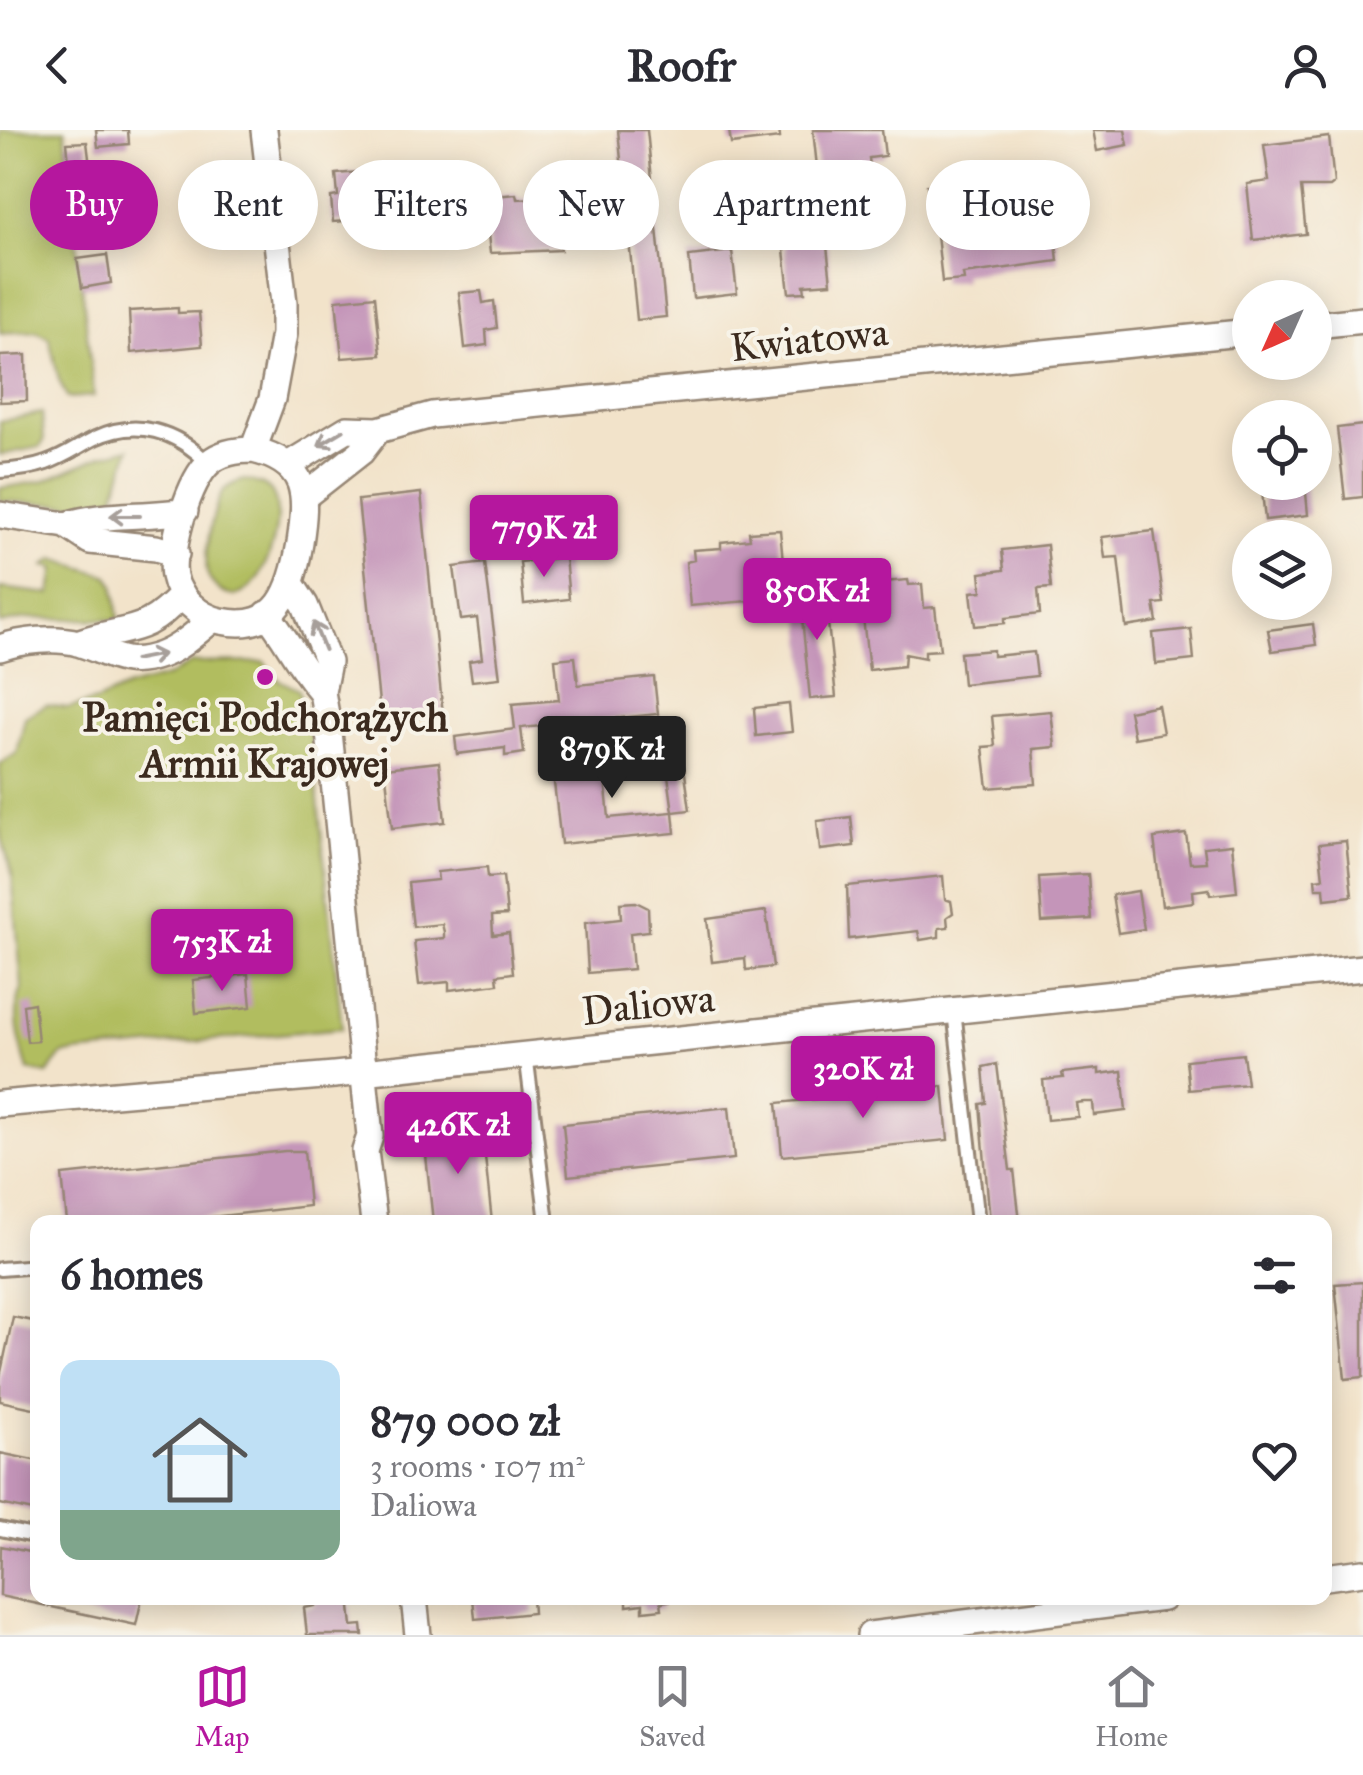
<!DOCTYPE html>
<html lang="en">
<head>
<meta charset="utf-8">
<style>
  :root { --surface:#fff; --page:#f2f2f3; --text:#2b2b33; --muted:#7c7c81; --line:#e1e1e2; --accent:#b5179e }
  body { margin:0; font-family:"IM FELL Great Primer",serif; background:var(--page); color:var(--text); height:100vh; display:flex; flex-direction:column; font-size:38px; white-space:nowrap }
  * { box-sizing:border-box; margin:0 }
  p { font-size:32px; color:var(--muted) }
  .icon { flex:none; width:55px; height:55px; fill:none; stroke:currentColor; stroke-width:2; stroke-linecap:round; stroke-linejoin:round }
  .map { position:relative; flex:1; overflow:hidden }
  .panel { position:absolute; left:30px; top:1085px; width:1302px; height:390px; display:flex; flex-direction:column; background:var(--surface); border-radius:20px; box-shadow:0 5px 25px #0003 }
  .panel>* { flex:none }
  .top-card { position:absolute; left:30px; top:30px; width:1305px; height:90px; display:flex; gap:20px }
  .needle { width:65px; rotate:225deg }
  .buttons { position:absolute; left:1232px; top:150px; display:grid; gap:20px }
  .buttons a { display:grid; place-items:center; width:100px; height:100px; border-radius:50%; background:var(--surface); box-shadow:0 5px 25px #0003; font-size:50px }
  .price { position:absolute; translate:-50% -85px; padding:0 22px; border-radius:10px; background:var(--accent); color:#fff; font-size:32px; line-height:65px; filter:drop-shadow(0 2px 5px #0008) }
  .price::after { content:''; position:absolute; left:50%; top:60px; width:30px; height:22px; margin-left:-15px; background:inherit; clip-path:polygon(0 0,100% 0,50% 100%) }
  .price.active { background:#222; color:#fff }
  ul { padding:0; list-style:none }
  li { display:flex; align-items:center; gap:30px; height:250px; padding:0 30px }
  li+li { border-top:2px solid var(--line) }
  li span { display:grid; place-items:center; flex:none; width:280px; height:200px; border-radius:20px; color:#555 }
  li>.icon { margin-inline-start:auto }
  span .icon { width:120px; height:120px; fill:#fffc; stroke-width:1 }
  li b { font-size:42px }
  h2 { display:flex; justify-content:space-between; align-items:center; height:120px; padding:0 30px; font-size:42px }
  .pill { padding:0 35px; border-radius:45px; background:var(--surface); box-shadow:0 5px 25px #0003; font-size:35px; line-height:90px }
  .pill.active { background:var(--accent); color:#fff }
  header { display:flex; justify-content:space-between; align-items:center; height:130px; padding:0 30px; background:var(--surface); font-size:45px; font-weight:700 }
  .dock { display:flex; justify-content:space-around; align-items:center; height:140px; border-top:2px solid var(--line); background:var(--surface); font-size:28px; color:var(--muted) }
  .dock a { display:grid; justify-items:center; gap:5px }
  .dock .active { color:var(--accent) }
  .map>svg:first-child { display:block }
</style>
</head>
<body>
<header><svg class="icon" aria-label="back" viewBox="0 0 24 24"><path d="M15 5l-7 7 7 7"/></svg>Roofr<svg class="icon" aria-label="person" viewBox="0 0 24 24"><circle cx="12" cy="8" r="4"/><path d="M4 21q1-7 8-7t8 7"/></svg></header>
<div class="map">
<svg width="1363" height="1505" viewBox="0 0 1363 1505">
  <rect width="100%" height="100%" fill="#f7f3e8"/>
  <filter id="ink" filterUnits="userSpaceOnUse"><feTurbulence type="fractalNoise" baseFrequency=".01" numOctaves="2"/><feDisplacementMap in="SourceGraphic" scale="20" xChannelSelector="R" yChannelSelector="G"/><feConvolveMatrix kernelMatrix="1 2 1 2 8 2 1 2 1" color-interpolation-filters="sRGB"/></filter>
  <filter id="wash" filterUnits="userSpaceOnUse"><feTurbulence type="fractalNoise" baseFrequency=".0048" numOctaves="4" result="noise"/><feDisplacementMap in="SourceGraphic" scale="40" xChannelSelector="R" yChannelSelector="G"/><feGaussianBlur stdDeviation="2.25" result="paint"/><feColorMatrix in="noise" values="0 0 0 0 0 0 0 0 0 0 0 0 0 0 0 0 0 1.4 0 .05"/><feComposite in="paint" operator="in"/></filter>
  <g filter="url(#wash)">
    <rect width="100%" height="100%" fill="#f2e3ca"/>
    <path fill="#b1bd5f" stroke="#76743e" stroke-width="2.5" d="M0,0H65L94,266L67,268L59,250L49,208L37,201L0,203Z
      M42,283L44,311L40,317L0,325V291Z
      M130,318L111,377L0,371V358L43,351L103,325Z
      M245,350C255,352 266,354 272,363C291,391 251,506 210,450C200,436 213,373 224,360C230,354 237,352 245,350Z
      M54,429L109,446L114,455L119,490L28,488L0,494V458L51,464L55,438L45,436Z
      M264,532L279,550L299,560L311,605L342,898L63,924L47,944L28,940C20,913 11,885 22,858L12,745L0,701V634L17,623L25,587L46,575L68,578L97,571L129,557L167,547L192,533Z"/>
    <g id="blocks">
      <path fill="#c495b9" d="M96,0H128L129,14L98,17Z
        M618,0H647L666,187L637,190Z
        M729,0H779L780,8L731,14Z
        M813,0H882L885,26L869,28L871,44L841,47L840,35L817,37Z
        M1093,0H1125L1128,15L1097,21Z
        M1329,7L1334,53L1329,57H1301L1306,104L1253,110L1247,54L1269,51L1264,15Z
        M87,12L93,61L104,60L106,76L95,78L98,109L77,112L67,13Z
        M372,41V89L333,92L331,67L338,66L336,44Z
        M957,52L961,88L992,85L991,73L1016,70L1021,78L1052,75L1058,131L963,144L964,150L942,152L936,95H931L927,55Z
        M516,64L517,69L538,68L541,93L558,91L561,120L490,123L484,67Z
        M813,94L815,108L826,107L831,153L804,155L805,162L789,163L783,112L795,111L794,97Z
        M732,121L737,163L693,168L689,126Z
        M107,125L111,153L82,158L77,129Z
        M481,161L483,173L494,171L497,198L486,200L487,215L465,218L459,163Z
        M375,166L381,225L342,228L336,170Z
        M178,178V183L199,182L202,216L131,223L129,181Z
        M26,225L27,271L0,272V226Z
        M1363,295V367L1345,369L1337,298Z
        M1261,352H1305L1308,385L1265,390Z
        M421,363L443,585L381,592L358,370Z
        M780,400L787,473H780L781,487L768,488L767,475H761L760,470L690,476L686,432L694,430L693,420L721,418V412L750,409L749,402Z
        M1154,401L1164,473L1154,474L1157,492L1126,497L1118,427L1105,428L1102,407Z
        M1047,415L1051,458L1038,459L1040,484L1005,488V493L975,496L971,462L982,461L980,443L1004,440L1002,420Z
        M565,427L569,469L524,474L520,432Z
        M485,433L500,548L472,551L469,531L482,529L477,488L461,490L454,437Z
        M908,450L909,455L922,454L924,478L935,477L940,520L925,521V528L905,524L904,536L869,540L863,488L853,489L851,464L885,461L884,452Z
        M824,456L836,567L810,569L799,458Z
        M1313,494L1316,515L1272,521L1268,500Z
        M1191,499L1194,530L1156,534L1153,503Z
        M993,520V526L1034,522L1037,546L963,554L960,523Z
        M575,527L578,555L654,547L658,584L521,598L524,623L505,626V618L457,624L455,607L515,599L512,574L559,570L555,529Z
        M789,574L792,602L756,606L754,578Z
        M1158,575L1163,603L1134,608L1129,581Z
        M1051,581L1055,617L1033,619L1036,654L988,658L983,617L995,616L992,586Z
        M680,606L690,680L673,682L675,703L561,714L552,635L603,629L609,688L673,682L663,609Z
        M439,632L445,692L392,698L385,638Z
        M851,687L854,716L820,720L817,691Z
        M1186,704L1190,733L1206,732L1204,717L1232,714L1237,762L1210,765L1209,759L1193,761L1194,772L1162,776L1154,708Z
        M1346,711L1352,766L1325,769L1324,758H1316L1315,749L1323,748L1319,714Z
        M487,737L488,747L503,746L507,785L492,786L493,805L509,803L513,843L497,845L498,854L449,860V852L419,855L414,811L444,808V802L442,794L413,797L408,753L438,750L437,742Z
        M1088,744L1091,789L1042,792L1039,747Z
        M943,746L945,769L951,771L953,783L947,787L948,797L939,798V807L920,810L918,801L849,809L847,756Z
        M1138,761L1144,799L1118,803L1112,765Z
        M636,772L648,778L649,801L630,803L633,839L588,843L585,793L621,789L620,773Z
        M766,781L773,837L746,840L745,828L712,832L707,789Z
        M248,844L251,877L196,883L193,850Z
        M34,873L38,911L27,912L23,875Z
        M1243,924L1247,954L1189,960L1186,930Z
        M997,934L1010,1040H1014L1020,1092H990L980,974L986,973L983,937Z
        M1099,939V944L1122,941L1126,981L1094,985L1093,972H1084L1076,973L1078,987L1047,990L1043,950L1063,948L1062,943Z
        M943,956L948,1010L782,1026L777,973Z
        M729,977L734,1029L568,1046L563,994Z
        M482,999L492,1092H433L424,1006Z
        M285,1021H304L309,1076L167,1092H67L62,1045Z
        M1363,1152V1247L1345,1249L1335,1154Z
        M13,1187L38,1192V1279L0,1271V1247Z
        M0,1323L38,1331V1382L0,1374Z
        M1,1416L38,1424V1468H142L136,1495L0,1466Z
        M349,1468L352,1496L362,1495L363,1505H307L304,1478L315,1476V1469Z
        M473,1468H532L533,1483L475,1489Z
        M627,1468H675V1470L661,1472L662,1479L643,1481V1474L627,1476Z"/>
    </g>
  </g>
  <g filter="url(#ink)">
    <use href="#blocks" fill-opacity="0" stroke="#968674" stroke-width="2.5"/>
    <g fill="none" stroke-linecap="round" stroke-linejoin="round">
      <defs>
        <path id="service" d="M0,341C15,340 32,338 46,333C64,327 79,316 95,308C137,288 176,301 208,333
          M954,881L978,1092
          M526,924L547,1092
          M0,1139L38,1136
          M0,1399L38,1407"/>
        <path id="minor" d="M1315,195L1363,190
          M253,320C309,333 307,365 300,413C292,459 279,503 221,491C199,487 178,467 174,446C169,419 189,349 210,332C222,322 238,320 253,320Z
          M253,320L272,269L284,204V173L264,0
          M288,335L347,299L378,300L432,285L1250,202
          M305,366L361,322L378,300
          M0,385L66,395L90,411L156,418L176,424
          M66,395C104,382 145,388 185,381
          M292,455L305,475L328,532L322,562L329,602L370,1006L365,1021L374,1092
          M267,484C287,509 300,538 322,562
          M77,513C126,495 143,508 182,464
          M0,518C22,510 55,507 78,513C111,523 123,539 161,525C180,518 197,502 213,489
          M0,974L334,945L1363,838
          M1325,1447L1363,1442
          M414,1468L418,1505
          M870,1505L1163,1468"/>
      </defs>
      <use href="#service" stroke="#968674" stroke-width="18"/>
      <use href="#minor" stroke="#968674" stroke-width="30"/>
      <use href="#service" stroke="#fff" stroke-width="12"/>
      <use href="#minor" stroke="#fff" stroke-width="25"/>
    </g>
    <defs><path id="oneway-shaft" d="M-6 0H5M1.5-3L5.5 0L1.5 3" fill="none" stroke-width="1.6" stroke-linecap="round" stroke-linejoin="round" transform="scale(2.5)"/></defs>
    <g stroke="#a79f9a">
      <use href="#oneway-shaft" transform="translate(331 308) rotate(149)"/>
      <use href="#oneway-shaft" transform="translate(125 386) rotate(180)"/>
      <use href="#oneway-shaft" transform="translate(319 506) rotate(-112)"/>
      <use href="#oneway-shaft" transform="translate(149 527) rotate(-11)"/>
    </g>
  </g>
  <circle fill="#b5179e" stroke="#f7f3e8" stroke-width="4" cx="265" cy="547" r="10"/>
  <g text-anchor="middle" stroke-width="8" stroke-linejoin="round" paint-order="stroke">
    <g font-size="40" fill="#3b2a1e" stroke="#f7f3e8">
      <text transform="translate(809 209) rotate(-6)" y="14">Kwiatowa</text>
      <text transform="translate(648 874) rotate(-6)" y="14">Daliowa</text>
    </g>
    <g font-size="40" font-weight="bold" fill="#3b2a1e" stroke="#f7f3e8">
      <text x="265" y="601">Pamięci Podchorążych<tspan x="265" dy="46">Armii Krajowej</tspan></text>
    </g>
  </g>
</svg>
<div class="buttons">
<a><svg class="needle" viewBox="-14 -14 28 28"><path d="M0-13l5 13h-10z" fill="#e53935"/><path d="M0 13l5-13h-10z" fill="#7c7c81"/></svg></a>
<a><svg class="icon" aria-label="locate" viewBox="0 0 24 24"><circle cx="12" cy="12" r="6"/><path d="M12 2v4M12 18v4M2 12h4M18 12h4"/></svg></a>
<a><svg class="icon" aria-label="layers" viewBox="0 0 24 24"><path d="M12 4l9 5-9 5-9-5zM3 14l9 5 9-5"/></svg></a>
</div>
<b class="price" style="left:544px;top:450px">779K zł</b>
<b class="price" style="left:817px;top:513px">850K zł</b>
<b class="price active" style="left:612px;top:671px">879K zł</b>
<b class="price" style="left:222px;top:864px">753K zł</b>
<b class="price" style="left:863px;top:991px">320K zł</b>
<b class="price" style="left:458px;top:1047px">426K zł</b>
<div class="top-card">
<a class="pill active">Buy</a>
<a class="pill">Rent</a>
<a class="pill">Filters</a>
<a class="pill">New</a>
<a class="pill">Apartment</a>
<a class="pill">House</a>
</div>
<section class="panel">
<h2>6 homes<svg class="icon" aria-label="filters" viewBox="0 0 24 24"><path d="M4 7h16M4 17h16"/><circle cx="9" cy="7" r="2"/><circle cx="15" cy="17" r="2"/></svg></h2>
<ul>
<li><span style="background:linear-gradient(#bfe0f5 75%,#7fa58c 0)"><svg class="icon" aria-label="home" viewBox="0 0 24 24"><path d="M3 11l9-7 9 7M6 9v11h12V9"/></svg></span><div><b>879 000 zł</b><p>3 rooms · 107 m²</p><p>Daliowa</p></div><svg class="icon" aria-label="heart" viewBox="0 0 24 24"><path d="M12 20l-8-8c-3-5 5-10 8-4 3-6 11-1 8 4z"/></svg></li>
</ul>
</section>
</div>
<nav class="dock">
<a class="active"><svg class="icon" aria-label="map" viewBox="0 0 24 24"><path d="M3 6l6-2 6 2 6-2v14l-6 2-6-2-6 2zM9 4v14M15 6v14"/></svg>Map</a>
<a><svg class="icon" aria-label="saved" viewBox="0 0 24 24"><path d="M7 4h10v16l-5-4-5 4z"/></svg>Saved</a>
<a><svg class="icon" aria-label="home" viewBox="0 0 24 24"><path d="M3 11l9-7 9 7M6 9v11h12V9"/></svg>Home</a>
</nav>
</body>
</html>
